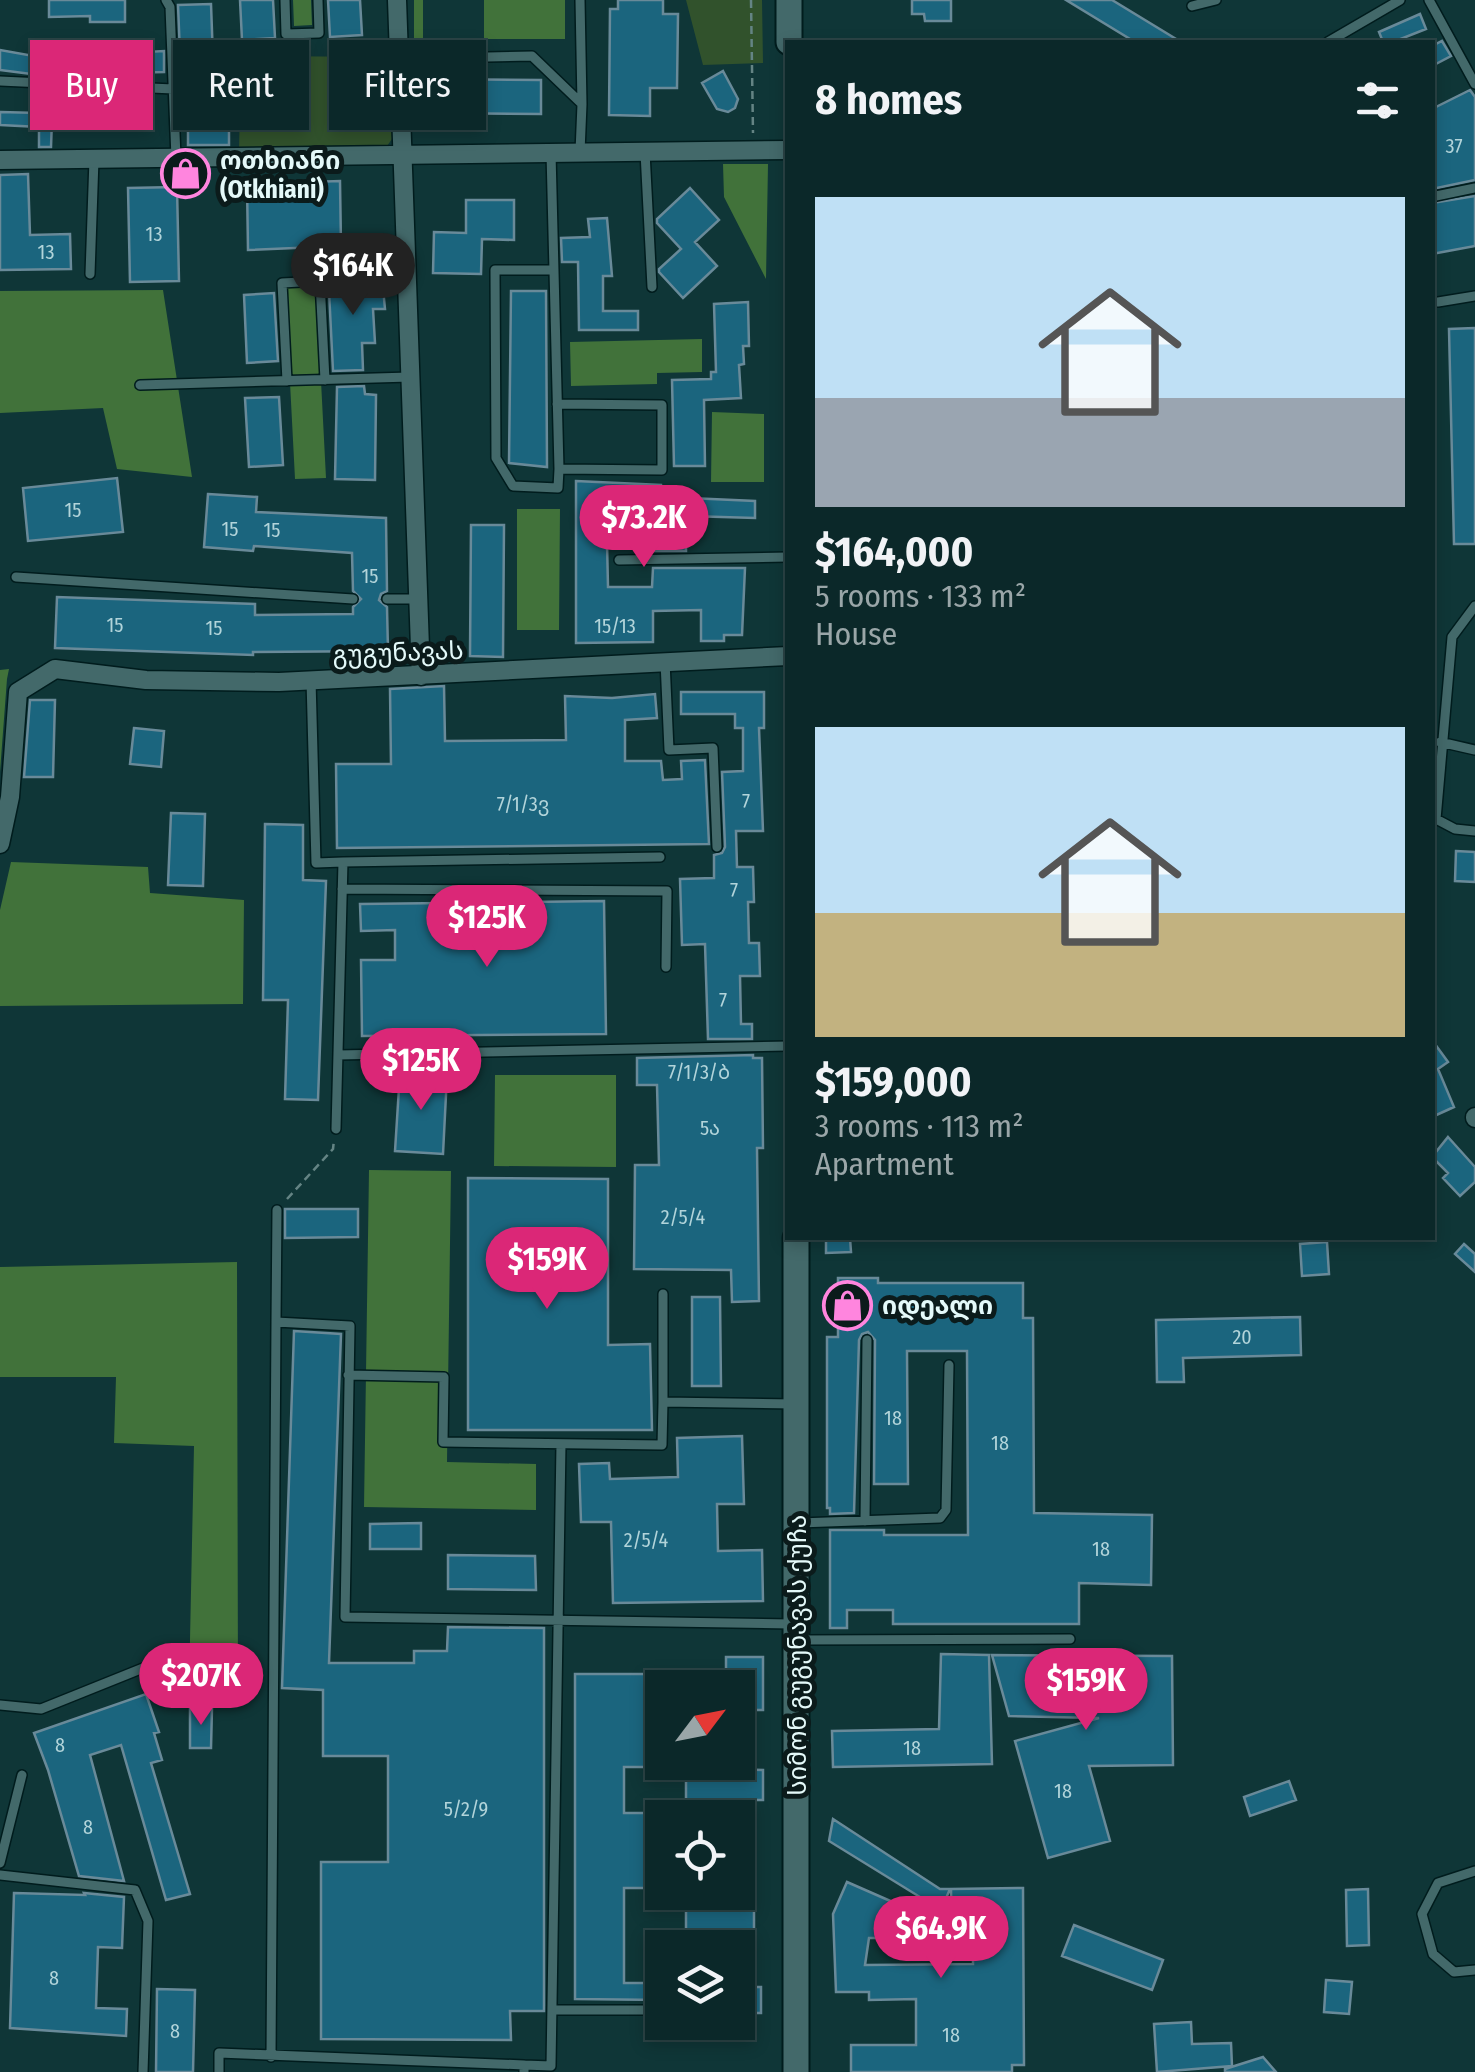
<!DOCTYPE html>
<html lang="en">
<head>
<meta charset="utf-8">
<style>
  :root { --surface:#0b2829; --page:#193435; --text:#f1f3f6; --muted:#9aa6a8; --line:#2b4446; --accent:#db2777 }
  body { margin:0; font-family:"Fira Sans Condensed","Noto Sans Georgian",sans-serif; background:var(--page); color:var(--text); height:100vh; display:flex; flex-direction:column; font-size:38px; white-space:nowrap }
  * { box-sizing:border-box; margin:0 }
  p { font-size:32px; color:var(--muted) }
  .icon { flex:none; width:55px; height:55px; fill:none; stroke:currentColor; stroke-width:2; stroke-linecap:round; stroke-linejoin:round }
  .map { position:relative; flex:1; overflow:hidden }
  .drawer { position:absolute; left:785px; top:40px; width:650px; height:1200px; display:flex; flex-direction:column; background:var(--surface); border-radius:0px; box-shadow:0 5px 15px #0003,0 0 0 2px var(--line) }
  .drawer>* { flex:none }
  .top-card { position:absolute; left:30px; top:40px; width:605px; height:90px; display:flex; gap:20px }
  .needle { width:65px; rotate:58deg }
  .buttons { position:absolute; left:645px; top:1670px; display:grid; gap:20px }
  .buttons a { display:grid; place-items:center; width:110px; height:110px; border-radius:0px; background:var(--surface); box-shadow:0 5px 15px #0003,0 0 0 2px var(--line); font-size:50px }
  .price { position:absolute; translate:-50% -85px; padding:0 22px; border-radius:35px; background:var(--accent); color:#fff; font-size:32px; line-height:65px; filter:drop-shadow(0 2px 5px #0008) }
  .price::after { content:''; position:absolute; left:50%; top:60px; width:30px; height:22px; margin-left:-15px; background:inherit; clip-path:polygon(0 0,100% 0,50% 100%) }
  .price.active { background:#222; color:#fff }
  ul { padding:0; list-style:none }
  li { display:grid; align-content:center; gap:20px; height:530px; padding:0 30px }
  li span { display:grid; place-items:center; height:310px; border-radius:0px; color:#555 }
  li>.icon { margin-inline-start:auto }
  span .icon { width:180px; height:180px; fill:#fffc; stroke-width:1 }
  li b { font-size:42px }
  h2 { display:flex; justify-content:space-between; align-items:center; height:120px; padding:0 30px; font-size:42px }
  .pill { padding:0 35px; border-radius:0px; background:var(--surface); box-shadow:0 5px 15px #0003,0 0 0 2px var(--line); font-size:35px; line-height:90px }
  .pill.active { background:var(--accent); color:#fff }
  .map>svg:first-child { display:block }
</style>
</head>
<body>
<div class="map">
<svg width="1475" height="2072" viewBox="0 0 1475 2072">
  <rect width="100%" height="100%" fill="#0f3637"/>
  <path fill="#31522c" d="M686,0H762L763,63L703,65Z
    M241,56L393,57L392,139L387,146L239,151Z"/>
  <path fill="#41723a" d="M293,0H311L312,25L294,26Z
    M414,0H423V58H414Z
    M484,0H565V39H484Z
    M723,164H768L766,279L724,197Z
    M316,284L326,478L295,479L285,286Z
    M163,290L192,477L117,469L103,408L0,413V291Z
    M702,339V372L657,373V384L571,386L570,342Z
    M712,412L764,414V482H711Z
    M517,509H560L559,630H517Z
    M9,669L7,679L0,772V670Z
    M11,862L148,867L150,893L244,900L243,1004L0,1006V910Z
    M495,1075H616V1167L494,1166Z
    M369,1170L451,1171L447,1462L536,1464V1510L364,1507Z
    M237,1262L238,1696L189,1688L194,1446L114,1443L116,1377H0V1267Z"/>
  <path fill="#1b657e" stroke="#698a99" stroke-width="2.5" d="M49,0H125V22H90V16L49,17Z
    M240,0H273L275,38L242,40Z
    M328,0H360L362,35L330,37Z
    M618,0H663V14H678L677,88H650V116L609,115L610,9H618Z
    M912,0H951V21H925L924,14H912Z
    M1066,0H1112L1181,42H1135Z
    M211,4L215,113H229V145H188V103H182L178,5Z
    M1420,14L1426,29L1393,42H1383L1379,32Z
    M1442,41L1451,56L1432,66V46Z
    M73,49V56L164,51V72L124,73V68L39,75L0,70V50L39,57L38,52Z
    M723,71L738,99L735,108L728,112L717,109L702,83Z
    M431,79L541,80V114L431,113Z
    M1470,90L1475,97V180L1432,189V109Z
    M91,97H116V116H76V120H52L51,147H39V127L0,125V112L39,113V99Z
    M121,106L148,107L147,126L120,124Z
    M28,174L30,235L70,234L71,269L0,270V175Z
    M340,181L341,246L248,250L247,184Z
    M177,187L179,281L130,282L128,188Z
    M690,188L719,220L695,242L717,266L683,298L659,272V269L681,249L657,223V219Z
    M1475,196V246L1432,254V203Z
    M466,200H514V240L482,239L481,274L433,273L434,232L466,233Z
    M607,218L612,276H603V311H638V330H579L578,262H562L561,238L590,237L588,219Z
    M369,271L370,289L383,288L385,309H373L375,343H362L363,370L333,371L329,291L334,290L333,273Z
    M511,291H546L547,467L509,463Z
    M274,293L278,361L247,363L244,295Z
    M748,302L749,346H743L744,364L739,365L741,398L704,400L705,466H674L672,380L711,379V372H716L714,304Z
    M1475,328V544H1454L1449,329Z
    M364,386L365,394L376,395L375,480L335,479L337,387Z
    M279,397L283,465L249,467L245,398Z
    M117,478L123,532L28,541L23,488Z
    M576,481L661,485L662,514H686V551H653V542H607L608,587H652L653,568H745L742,635H724V641H701V610L653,611V642L576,643Z
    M208,494L257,497L256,512L386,518L387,591L381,594L379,600L387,607L388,651L253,652V655L55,648L57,597L255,604V615L353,614V607L361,599L353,591L352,553L254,546L253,551L204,547Z
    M689,498L755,501V518L688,516Z
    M471,525H504L503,657L470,656Z
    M444,686L445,741L566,740L565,696L612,698L655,694L657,718L625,720V761H661L663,780L682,779L681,761L705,760L709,844L337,848L336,764H391L390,689Z
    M681,692H764V728H759L763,831H736L737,867H753L754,902H748L749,943H759L760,976H740L741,1024H752V1039H708L705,944L682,945L680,879L714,878V855L722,853L725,847L722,772L743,771V728H735V714H681Z
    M30,700H55L53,777H24Z
    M134,728L164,731L161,767L130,764Z
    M171,813L205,814L203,886L168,885Z
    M265,824L303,825V880L326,881L318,1100L285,1099L288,1000H263Z
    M1456,851L1475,852V882L1455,881Z
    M604,901L606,1034L362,1036L361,960H395V930L361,931L360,904Z
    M1432,1040L1448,1062L1438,1069L1454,1107L1432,1117Z
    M753,1055V1058H762L763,1148H757L759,1301L732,1302L731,1270L634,1269L635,1165H659L657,1085H637V1058Z
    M400,1072L447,1075L443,1154L395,1151Z
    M1448,1137L1475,1167V1182L1460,1196L1443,1178L1448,1173L1432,1157Z
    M468,1178L608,1179V1345L650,1344L652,1430H468Z
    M285,1209H358V1237L285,1238Z
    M826,1238H850L851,1252L826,1253Z
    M1327,1242L1329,1274L1302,1276L1300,1244Z
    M1464,1244L1475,1254V1272L1455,1254Z
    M838,1278H878V1283H1023V1318H1033L1034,1513L1152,1515L1151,1585L1079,1583V1624H893V1610H847V1628H830V1530H884V1535H968L967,1351H907L908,1484H874L875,1340L868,1332L862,1334L859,1340L854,1513L830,1514V1508H827V1337H838Z
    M692,1297H720L721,1386H692Z
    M1300,1317L1301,1355L1183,1358L1184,1382H1157L1156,1320Z
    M294,1331L341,1334L329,1663H414V1651H447L448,1627L544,1628V2011H510L511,2040L321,2039V1862H388V1756H323V1690L282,1688Z
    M742,1436L744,1504H717L718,1551L762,1550L763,1601L613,1603L611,1522H581L579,1464L609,1463L610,1479L678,1477L677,1438Z
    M421,1523V1549H370V1524Z
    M448,1555L535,1556L536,1590L448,1589Z
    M941,1654L989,1655L992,1764L833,1767L832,1731L939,1729Z
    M992,1655L1172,1656L1173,1765L1089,1766L1110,1841L1048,1858L1015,1741L1099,1718L1009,1716Z
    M726,1657H763V1710H738V1688H686V1672H726Z
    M575,1674H655V1734H662V1767H624V1813H662V1888H624V1983H662V2000L575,1999Z
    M146,1694L159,1732L154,1733L162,1760L151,1763L190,1894L166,1900L121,1745L90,1755L124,1881L79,1876L48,1770L34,1733Z
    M190,1708H212L211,1748H190Z
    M686,1762H726V1769L763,1770V1800H754V1951L686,1948V1892H738V1818H686Z
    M1289,1781L1296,1800L1250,1816L1244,1797Z
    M833,1819L940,1889H950L941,1910L829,1841Z
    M847,1882L936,1921L927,1942L892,1939L879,1934L877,1938H869L865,1965L973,1964V1946L952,1944L951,1889L1023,1888L1024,2065H1012V2072H851V2045H916V1999L869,2000V1992H836L833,1914Z
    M1368,1889L1369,1945L1347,1946L1346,1890Z
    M14,1893L85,1895L84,1893L124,1897L122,1948L98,1947L96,2008L127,2009L126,2036L10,2028Z
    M1074,1925L1163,1960L1152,1990L1062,1956Z
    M1326,1980L1352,1982L1349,2014L1324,2012Z
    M738,1987H761V2013H738Z
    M157,1989L195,1990L193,2072H156Z
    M1191,2022L1192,2044L1231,2043L1232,2066L1157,2072L1154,2024Z
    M1263,2057L1276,2072H1225V2069Z"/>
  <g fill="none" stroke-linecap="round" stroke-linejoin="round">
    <defs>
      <path id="service" d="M166,0L170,7L176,158
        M285,0L286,34L319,33L318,0
        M580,0L582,104
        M1429,0L1475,84
        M1192,6L1216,0
        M1328,42L1400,0
        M442,58L532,56L582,104L580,152
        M0,81L173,89
        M645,152L652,287
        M551,153L559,469L558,488L513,486L496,458L495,270H554
        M1436,196L1475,188
        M90,274L94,159
        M1438,302L1475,296
        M287,381L282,283L320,281L325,380
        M140,385L410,377
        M557,404L662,405V470L559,469
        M619,560L788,557
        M16,577L353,599
        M387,599H418
        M1475,606L1452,637L1436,819L1455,829L1475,831
        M665,661L669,750L713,748L717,847
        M311,680L316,863L343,862L336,1129
        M1440,742L1475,750
        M343,862L660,857
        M342,889L667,891L666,967
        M338,1055L788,1046
        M276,1322L277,1210
        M348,1375L444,1377L443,1442L662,1445L663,1402L794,1404
        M663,1402V1294
        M865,1521L867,1340
        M799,1523L940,1518L946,1510L949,1365
        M800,1640L1070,1639
        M0,1705L41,1709L183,1652
        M0,1863L22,1775
        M1475,1871L1438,1883L1422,1914L1433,1954L1454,1972L1475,1970
        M0,1875L135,1890L148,1921L143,2072
        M552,2010H662
        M271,2057L276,1322L350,1326L345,1617L791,1624
        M524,2065L551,2066L561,1444
        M219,2072V2053L524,2065V2072"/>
      <path id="minor" d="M397,0L421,676
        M0,160L788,150
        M0,844L10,797L18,692L55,669L146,680L279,682L788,656
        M1475,1117V1118"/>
      <path id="secondary" d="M789,42V0
        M796,1238V2072"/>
    </defs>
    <use href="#service" stroke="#001c1d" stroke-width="12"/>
    <use href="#minor" stroke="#001c1d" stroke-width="21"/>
    <use href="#secondary" stroke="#001c1d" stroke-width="29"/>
    <path stroke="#648484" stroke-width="2.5" stroke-dasharray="8 5" stroke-linecap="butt" d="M751,0L753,133
      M287,1199L333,1149L334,1140"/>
    <use href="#service" stroke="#43696a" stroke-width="9"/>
    <use href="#minor" stroke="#43696a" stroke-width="18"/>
    <use href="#secondary" stroke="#43696a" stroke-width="25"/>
  </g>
  <defs>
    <symbol id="shop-ring" viewBox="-11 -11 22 22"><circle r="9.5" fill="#0b1b1b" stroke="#ff85de" stroke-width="1.5"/><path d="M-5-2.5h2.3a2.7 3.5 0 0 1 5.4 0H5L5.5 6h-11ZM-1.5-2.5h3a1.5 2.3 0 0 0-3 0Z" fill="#ff85de"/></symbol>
  </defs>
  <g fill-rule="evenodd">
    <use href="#shop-ring" x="158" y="146" width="55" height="55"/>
    <use href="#shop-ring" x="820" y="1278" width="55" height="55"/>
  </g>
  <g text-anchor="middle" stroke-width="10" stroke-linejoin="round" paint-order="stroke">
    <g font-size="20" fill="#b2d4da">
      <text x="1454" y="153">37</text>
      <text x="154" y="241">13</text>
      <text x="46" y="259">13</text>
      <text x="73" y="517">15</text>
      <text x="230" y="536">15</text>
      <text x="272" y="537">15</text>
      <text x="370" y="583">15</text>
      <text x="115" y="632">15</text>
      <text x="615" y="633">15/13</text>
      <text x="214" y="635">15</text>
      <text x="746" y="808">7</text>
      <text x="523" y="811">7/1/3ვ</text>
      <text x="734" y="897">7</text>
      <text x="723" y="1007">7</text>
      <text x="699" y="1079">7/1/3/ბ</text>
      <text x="710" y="1135">5ა</text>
      <text x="683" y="1224">2/5/4</text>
      <text x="1242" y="1344">20</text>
      <text x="893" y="1425">18</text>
      <text x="1000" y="1450">18</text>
      <text x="646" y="1547">2/5/4</text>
      <text x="1101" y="1556">18</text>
      <text x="60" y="1752">8</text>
      <text x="912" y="1755">18</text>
      <text x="1063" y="1798">18</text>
      <text x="466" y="1816">5/2/9</text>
      <text x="88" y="1834">8</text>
      <text x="54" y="1985">8</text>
      <text x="175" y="2038">8</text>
      <text x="951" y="2042">18</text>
    </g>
    <g font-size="25" font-weight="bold" fill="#e4f9f9" stroke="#0b1b1b" text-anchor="start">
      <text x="220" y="169">ოთხიანი<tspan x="220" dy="29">(Otkhiani)</tspan></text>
      <text x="882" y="1314">იდეალი</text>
    </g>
    <g font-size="25" fill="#e4f9f9" stroke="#0b1b1b">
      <text transform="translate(398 652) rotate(-2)" y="9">გუგუნავას</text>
      <text transform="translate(797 1655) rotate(-90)" y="9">სიმონ გუგუნავას ქუჩა</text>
    </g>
  </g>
</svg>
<div class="buttons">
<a><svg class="needle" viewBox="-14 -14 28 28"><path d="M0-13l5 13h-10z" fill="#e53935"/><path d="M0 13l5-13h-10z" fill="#9aa6a8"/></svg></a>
<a><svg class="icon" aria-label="locate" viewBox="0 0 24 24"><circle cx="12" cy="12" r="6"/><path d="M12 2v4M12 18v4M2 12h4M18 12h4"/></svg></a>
<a><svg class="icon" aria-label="layers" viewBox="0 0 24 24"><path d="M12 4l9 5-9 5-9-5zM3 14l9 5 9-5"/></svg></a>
</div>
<b class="price active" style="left:353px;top:318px">$164K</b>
<b class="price" style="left:644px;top:570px">$73.2K</b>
<b class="price" style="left:487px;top:970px">$125K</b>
<b class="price" style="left:421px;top:1113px">$125K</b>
<b class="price" style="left:547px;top:1312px">$159K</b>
<b class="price" style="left:201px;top:1728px">$207K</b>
<b class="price" style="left:1086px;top:1733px">$159K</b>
<b class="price" style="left:941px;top:1981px">$64.9K</b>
<div class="top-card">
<a class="pill active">Buy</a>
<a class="pill">Rent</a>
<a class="pill">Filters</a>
</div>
<section class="drawer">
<h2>8 homes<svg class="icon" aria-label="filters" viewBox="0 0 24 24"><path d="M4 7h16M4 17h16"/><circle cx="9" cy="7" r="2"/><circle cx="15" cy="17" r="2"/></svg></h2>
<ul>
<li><span style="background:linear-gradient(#bfe0f5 65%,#9aa5b1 0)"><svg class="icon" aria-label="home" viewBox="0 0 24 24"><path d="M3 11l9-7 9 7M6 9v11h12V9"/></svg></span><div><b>$164,000</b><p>5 rooms · 133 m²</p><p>House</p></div></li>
<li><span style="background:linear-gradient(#bfe0f5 60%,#c2b280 0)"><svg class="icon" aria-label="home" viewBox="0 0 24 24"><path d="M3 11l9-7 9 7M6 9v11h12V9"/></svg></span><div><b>$159,000</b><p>3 rooms · 113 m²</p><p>Apartment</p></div></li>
</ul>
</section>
</div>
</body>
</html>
